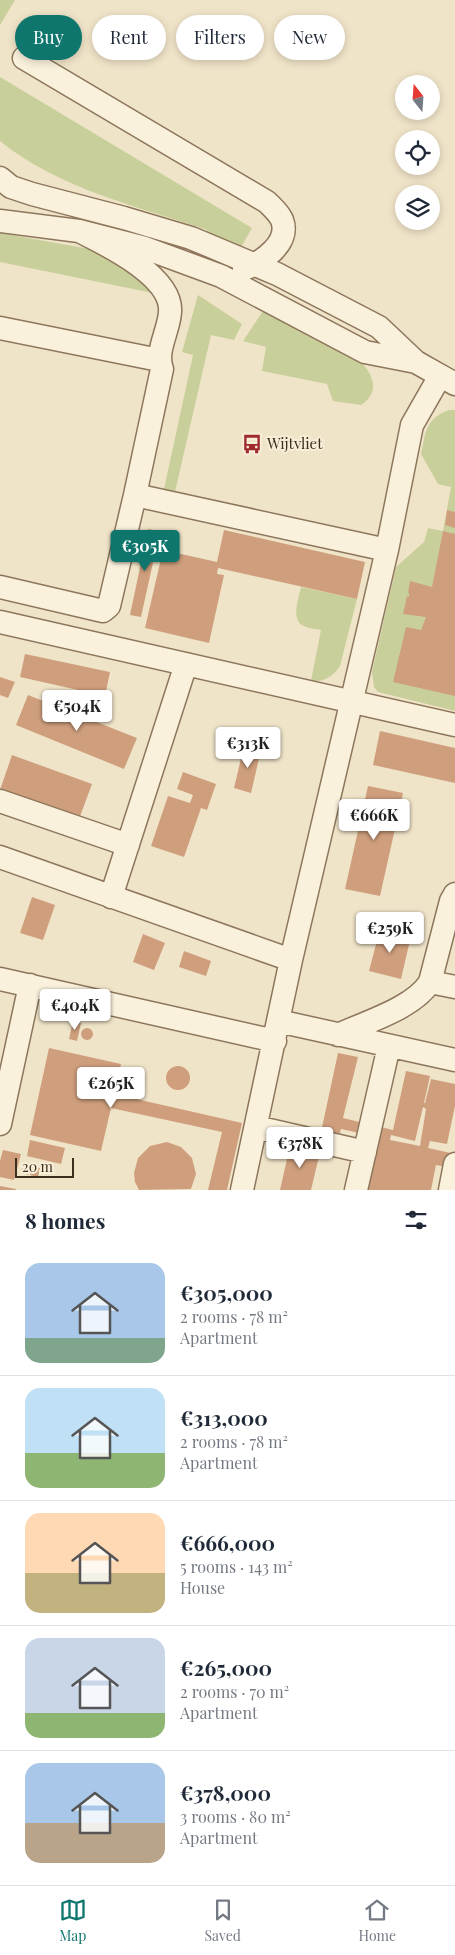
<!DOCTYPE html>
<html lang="en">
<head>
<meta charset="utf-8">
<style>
  :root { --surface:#fff; --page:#f2f2f3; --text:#1f2937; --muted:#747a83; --line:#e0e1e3; --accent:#0f766e }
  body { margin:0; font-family:"Playfair Display",serif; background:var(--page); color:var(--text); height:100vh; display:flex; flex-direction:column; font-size:19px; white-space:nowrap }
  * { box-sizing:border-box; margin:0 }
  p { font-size:16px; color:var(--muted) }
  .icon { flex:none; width:28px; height:28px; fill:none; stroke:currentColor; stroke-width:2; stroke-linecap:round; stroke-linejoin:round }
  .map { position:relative; height:1190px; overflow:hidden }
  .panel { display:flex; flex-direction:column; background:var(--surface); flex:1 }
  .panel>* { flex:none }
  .banner { position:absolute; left:15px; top:15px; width:425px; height:45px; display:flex; gap:10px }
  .needle { width:32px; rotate:343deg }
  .controls { position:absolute; left:395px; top:75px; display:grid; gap:10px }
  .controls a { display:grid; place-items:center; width:45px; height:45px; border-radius:50%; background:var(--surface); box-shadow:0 2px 8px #0003; font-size:25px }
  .scale { position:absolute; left:15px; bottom:12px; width:59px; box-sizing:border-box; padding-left:5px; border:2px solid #3d2e20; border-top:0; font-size:14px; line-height:18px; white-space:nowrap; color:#3d2e20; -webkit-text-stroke:4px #f7eed8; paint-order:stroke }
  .price { position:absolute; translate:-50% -42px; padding:0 11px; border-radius:5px; background:#fff; color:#222; font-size:16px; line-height:32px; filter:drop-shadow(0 1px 2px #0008) }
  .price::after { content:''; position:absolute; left:50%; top:30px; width:15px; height:11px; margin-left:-8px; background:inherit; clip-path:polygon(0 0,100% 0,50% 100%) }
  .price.selected { background:var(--accent); color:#fff }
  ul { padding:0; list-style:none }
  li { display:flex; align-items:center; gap:15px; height:125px; padding:0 25px }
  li+li { border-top:1px solid var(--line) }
  li span { display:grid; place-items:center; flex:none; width:140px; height:100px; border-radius:15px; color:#555 }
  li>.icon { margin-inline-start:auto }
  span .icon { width:60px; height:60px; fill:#fffc; stroke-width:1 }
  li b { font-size:21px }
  h2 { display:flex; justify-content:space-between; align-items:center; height:60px; padding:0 25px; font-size:21px }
  .pill { padding:0 18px; border-radius:22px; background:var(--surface); box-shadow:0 2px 8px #0003; font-size:18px; line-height:45px }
  .pill.selected { background:var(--accent); color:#fff }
  .tab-bar { display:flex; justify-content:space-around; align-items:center; height:70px; border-top:1px solid var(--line); background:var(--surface); font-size:14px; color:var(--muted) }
  .tab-bar a { display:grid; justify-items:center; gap:2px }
  .tab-bar .selected { color:var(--accent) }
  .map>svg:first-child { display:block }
</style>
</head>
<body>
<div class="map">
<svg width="455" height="1190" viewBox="0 0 455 1190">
  <rect width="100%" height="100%" fill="#f0e4c8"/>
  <path fill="#c9cf9b" d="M0,0H15L0,25Z
    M0,77L252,228L240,249L206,236L207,230C137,206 59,189 0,141Z
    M0,233L107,252L153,293L0,262Z
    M198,295L242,324L234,340L211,335L175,492L164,489L193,355L182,352Z
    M263,311L360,361C374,375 380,393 361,405L333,401L327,384L262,371L266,347L243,341Z
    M449,410H455V711L378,692L374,687L372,672L396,567L424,542L428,528L443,531L451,487L438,484L421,454C426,432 425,419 449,410Z
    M301,587L357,599L340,666C333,677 324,682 311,681L321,630C315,629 307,628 302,625C291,618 299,597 301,587Z"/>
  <path fill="#cf9f7d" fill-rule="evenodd" d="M447,510L455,512V528L445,525Z
    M148,529L160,531L141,617L130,615Z
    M224,530L365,562L357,599L218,568L217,574L224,575L209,643L145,628L163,550L217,562Z
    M443,531L455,534V696L393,682L406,627L421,630L426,617L403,614L407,596L409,597V593H408L410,581L432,587Z
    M25,654L110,672L105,696L20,677Z
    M0,677L15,682L8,698L0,695Z
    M28,695L137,738L124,769L16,725Z
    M380,731L455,748V783L373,765Z
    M244,746L261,750L251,793L234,788Z
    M12,755L92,784L79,819L0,790Z
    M183,772L216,784L207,810L201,808L184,857L151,846L168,796L190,803L193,795L177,789Z
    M368,786L403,793L380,896L345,889Z
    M32,897L55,905L43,940L20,933Z
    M380,929L411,936L401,979L369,971Z
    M143,934L165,943L154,970L133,962Z
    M184,951L211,961L206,976L179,967Z
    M73,1021L81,1023L77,1041L69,1039Z
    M81 1034a6 6 0 1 1 12 0a6 6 0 1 1-12 0Z
    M49,1048L121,1064L114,1094L242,1123L227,1190H208L222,1132L111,1108L101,1151L30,1135Z
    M338,1053L358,1057L343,1118L393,1130L406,1071L430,1076L424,1103H425L431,1079L455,1084V1106L447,1144L430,1141L428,1148L455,1154L447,1167L436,1165L431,1190H360L373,1136L341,1129L339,1136L321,1132ZM423,1107L426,1109L420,1146L390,1140L391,1135L415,1141Z
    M166 1078a12 12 0 1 1 24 0a12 12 0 1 1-24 0Z
    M30,1140L65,1148L61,1164L27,1156Z
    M167,1142L181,1147L192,1158L196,1174L191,1189L139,1190L135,1182L134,1173L138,1158L150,1146Z
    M290,1146L320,1152L311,1190H280Z
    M3,1150L21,1154L14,1180L0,1177V1161Z
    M23,1165L40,1168L38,1177L21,1173Z
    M0,1186L16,1189V1190H0Z"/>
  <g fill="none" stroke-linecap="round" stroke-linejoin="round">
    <defs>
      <path id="minor" d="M24,58L267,202C273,208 279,213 282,220C291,243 261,263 244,269
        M0,178L11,187L32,194L124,218L191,238L277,274L379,327L416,362L455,384
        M0,221L79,231L145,248L221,276L365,352L416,362
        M79,231C105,244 173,276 170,312C169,331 155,351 162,369L135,495L387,550
        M0,328L159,360
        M0,587L103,611L109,606L135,495
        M0,622L455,725
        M0,801L128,845
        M0,857L291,960
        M111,897L186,664
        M0,979L275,1041
        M430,982L455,987
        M278,1021L455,1060
        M338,1035C366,1022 414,1008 430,982L451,901L455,894
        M0,1124L30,985
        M256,1127L365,1152
        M242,1190L291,960L387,550L412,425L440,376
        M356,1190L389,1046
        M450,1190L455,1164"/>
    </defs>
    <use href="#minor" stroke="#8d765c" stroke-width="25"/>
    <use href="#minor" stroke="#faf1dc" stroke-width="22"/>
  </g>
  <defs>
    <symbol id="bus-bare" viewBox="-9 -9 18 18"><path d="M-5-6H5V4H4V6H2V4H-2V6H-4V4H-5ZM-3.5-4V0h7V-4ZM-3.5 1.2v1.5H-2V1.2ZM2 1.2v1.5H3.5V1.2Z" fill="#9e2a2b" stroke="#f7eed8" stroke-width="2.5" paint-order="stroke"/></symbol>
  </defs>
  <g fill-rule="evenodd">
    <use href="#bus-bare" x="238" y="430" width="28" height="28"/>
  </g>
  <g text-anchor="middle" stroke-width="4" stroke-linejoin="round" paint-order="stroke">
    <g font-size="15" fill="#3d2e20" stroke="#f7eed8" text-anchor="start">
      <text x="267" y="449">Wijtvliet</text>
    </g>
  </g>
</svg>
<div class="controls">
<a><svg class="needle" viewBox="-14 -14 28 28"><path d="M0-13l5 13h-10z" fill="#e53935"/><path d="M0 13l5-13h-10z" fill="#747a83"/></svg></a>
<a><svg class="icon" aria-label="locate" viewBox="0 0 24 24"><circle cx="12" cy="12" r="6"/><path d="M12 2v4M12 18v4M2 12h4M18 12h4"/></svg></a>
<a><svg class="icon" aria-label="layers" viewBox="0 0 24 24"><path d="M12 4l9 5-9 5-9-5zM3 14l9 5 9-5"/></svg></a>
</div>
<div class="scale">20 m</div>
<b class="price selected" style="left:145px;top:572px">€305K</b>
<b class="price" style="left:77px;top:732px">€504K</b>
<b class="price" style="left:248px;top:769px">€313K</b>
<b class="price" style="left:374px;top:841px">€666K</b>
<b class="price" style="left:390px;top:954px">€259K</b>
<b class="price" style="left:75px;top:1031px">€404K</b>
<b class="price" style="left:111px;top:1109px">€265K</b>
<b class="price" style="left:300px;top:1169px">€378K</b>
<div class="banner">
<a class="pill selected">Buy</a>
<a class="pill">Rent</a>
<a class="pill">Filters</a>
<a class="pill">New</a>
</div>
</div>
<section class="panel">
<h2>8 homes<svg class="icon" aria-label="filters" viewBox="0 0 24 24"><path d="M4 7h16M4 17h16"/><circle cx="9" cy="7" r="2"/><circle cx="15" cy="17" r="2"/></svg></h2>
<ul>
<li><span style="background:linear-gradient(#a9c7e8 75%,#7fa58c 0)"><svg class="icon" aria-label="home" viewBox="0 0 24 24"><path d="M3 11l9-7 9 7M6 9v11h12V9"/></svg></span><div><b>€305,000</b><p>2 rooms · 78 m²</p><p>Apartment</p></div></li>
<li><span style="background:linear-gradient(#bfe0f5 65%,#8fb573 0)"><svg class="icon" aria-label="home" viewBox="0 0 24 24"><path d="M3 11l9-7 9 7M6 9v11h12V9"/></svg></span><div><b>€313,000</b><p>2 rooms · 78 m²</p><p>Apartment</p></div></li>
<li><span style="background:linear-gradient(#ffd9b3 60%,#c2b280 0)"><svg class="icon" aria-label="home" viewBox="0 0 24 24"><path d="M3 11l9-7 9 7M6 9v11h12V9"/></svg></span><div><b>€666,000</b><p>5 rooms · 143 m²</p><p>House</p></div></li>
<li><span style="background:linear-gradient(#c9d6e8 75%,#8fb573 0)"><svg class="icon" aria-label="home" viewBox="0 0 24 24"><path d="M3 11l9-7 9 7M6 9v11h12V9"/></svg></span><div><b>€265,000</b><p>2 rooms · 70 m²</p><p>Apartment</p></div></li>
<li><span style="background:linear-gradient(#a9c7e8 60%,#b9a48a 0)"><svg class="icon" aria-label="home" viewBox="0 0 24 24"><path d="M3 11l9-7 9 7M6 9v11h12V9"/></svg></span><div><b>€378,000</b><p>3 rooms · 80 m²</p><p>Apartment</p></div></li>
</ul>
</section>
<nav class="tab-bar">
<a class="selected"><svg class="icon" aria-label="map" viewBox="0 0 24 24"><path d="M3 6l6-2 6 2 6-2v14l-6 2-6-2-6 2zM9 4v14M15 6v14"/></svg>Map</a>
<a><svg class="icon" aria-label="saved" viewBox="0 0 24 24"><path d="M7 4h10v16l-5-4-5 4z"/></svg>Saved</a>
<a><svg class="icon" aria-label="home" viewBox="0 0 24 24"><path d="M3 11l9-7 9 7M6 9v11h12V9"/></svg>Home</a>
</nav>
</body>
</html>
